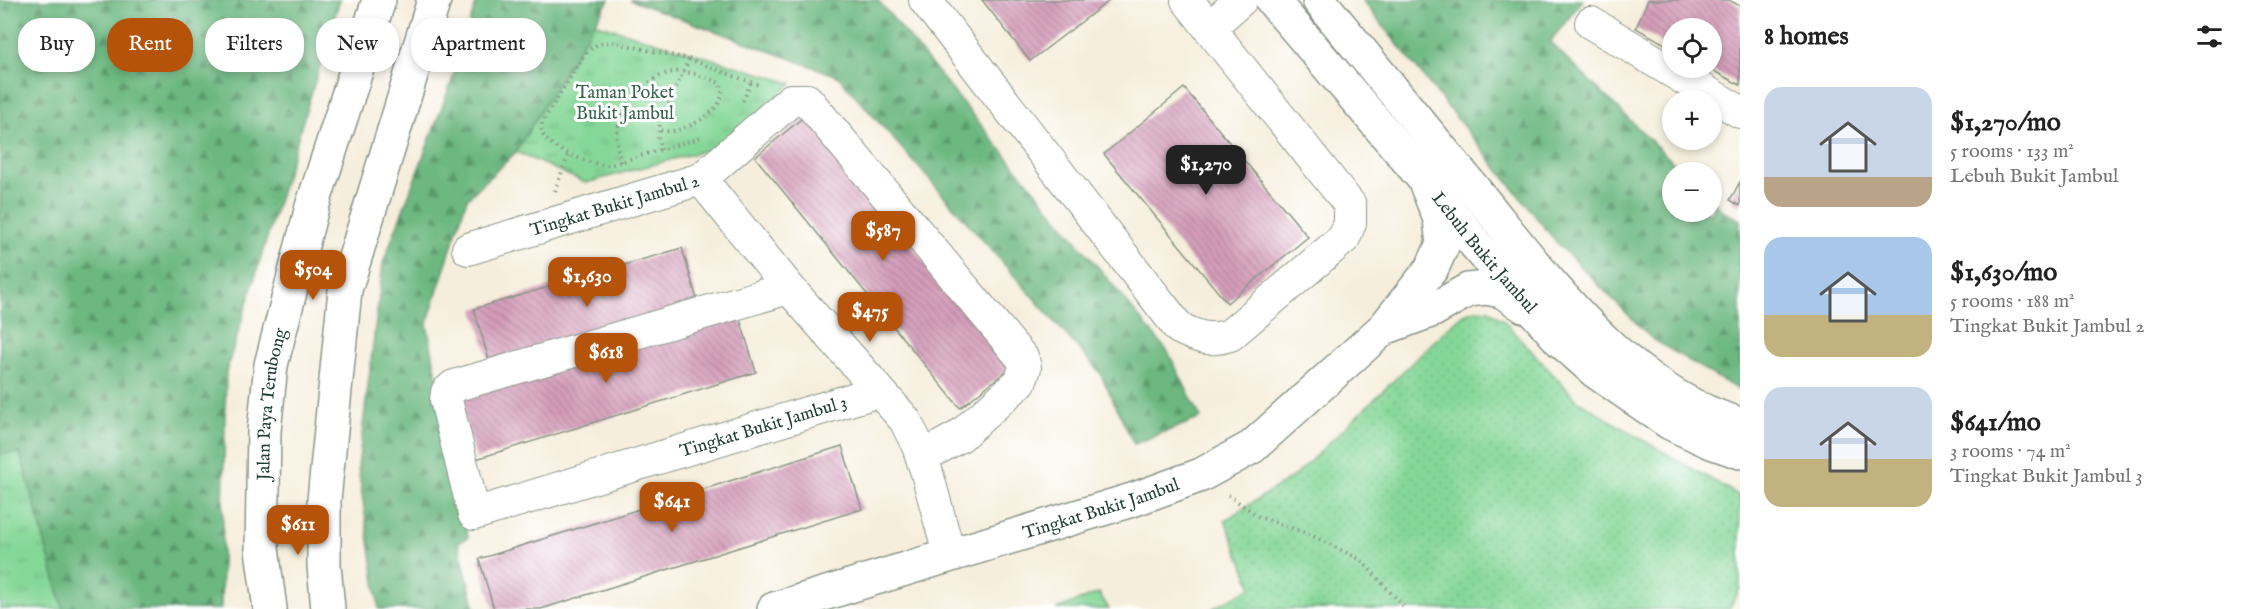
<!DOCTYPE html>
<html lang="en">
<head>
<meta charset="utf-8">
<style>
  :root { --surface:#fff; --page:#f6f6f6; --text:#222; --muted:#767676; --accent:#b45309 }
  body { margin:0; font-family:"IM FELL English",serif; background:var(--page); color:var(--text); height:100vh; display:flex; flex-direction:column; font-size:22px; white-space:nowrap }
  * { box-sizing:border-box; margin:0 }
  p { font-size:20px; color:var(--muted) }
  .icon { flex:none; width:33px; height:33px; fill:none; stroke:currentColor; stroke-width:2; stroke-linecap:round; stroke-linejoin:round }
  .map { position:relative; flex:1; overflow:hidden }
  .panel { display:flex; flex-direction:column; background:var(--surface); width:510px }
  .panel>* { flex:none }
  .banner { position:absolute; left:18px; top:18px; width:570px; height:54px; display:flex; gap:12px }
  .buttons { position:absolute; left:1662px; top:18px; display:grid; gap:12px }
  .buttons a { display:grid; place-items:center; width:60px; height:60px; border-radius:50%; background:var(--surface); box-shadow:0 3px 9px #0003; font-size:30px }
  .price { position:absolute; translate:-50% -51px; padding:0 14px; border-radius:12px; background:var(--accent); color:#fff; font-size:20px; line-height:39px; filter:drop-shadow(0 2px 3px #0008) }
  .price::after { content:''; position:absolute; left:50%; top:36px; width:18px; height:14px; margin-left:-9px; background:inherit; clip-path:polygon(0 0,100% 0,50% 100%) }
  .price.on { background:#222; color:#fff }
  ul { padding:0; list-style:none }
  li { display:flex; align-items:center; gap:18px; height:150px; padding:0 24px }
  li span { display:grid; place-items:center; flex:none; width:168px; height:120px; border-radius:18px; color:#555 }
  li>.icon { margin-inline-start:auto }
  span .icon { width:72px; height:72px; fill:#fffc; stroke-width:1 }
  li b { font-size:26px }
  h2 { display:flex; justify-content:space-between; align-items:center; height:72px; padding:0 24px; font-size:26px }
  .tag { padding:0 21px; border-radius:24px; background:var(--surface); box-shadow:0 3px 9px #0003; font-size:21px; line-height:54px }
  .tag.on { background:var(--accent); color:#fff }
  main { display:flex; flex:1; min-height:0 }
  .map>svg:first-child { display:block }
</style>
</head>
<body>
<main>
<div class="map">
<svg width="1740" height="609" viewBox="0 0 1740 609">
  <defs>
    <pattern id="grass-dots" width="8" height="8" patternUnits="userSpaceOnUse" patternTransform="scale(1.5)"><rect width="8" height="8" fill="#85d798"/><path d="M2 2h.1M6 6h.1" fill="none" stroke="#72b984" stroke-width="1.8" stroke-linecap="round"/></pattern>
    <pattern id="forest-firs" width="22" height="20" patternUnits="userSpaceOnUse" patternTransform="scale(1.5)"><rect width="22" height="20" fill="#6cb880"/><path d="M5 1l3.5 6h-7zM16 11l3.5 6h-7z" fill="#58976a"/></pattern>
    <pattern id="park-tufts" width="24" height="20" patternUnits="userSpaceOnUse" patternTransform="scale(1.5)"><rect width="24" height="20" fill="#85d798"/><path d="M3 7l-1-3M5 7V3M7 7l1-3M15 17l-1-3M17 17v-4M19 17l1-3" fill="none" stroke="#72b984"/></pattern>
    <pattern id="building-back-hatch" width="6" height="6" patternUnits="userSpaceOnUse" patternTransform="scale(1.5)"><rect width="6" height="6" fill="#d59dba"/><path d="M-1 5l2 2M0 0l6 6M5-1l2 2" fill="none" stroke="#ac8198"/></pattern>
  </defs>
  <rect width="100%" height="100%" fill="#fff"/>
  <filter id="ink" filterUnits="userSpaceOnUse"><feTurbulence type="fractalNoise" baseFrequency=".0167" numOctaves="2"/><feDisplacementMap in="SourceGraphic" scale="12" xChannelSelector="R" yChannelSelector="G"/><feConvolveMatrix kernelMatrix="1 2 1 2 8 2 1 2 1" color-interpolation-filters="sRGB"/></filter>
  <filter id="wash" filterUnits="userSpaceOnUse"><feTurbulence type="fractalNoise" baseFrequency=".008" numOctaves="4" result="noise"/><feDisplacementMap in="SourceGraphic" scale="24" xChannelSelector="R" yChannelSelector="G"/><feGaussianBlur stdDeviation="1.35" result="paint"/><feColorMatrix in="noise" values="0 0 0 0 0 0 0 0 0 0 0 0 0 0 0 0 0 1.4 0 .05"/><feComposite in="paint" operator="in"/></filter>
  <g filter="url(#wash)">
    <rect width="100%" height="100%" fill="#f6eedc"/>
    <path fill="url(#grass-dots)" stroke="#528a66" stroke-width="1.5" d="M1476,310H1489L1504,321L1577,400L1636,436L1740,496V589L1729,609H1212L1252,587L1225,520L1297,474L1451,325L1464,314Z"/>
    <path fill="url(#forest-firs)" stroke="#467a5a" stroke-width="1.5" d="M0,0H340L226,372L221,609H63L20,453L0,454Z
      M477,0H609L516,152L467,199L427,324L468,538L458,542L475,609H379L358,467L383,263L451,83Z
      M630,0H878L1168,352L1201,418L1134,444L1100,373L838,76Z
      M1362,0H1583L1550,42L1683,172H1672V212H1712V200L1724,212L1740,220V391L1652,339L1556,242Z"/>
    <path fill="url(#park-tufts)" stroke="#528a66" stroke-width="1.5" d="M594,23L792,83L717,147L586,183L516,152Z
      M20,453L63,609H0V454Z"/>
    <path fill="#85d798" stroke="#528a66" stroke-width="1.5" d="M1099,593L1109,609H1056Z"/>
    <g id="blocks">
      <path fill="url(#building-back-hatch)" d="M982,0H1110L1030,61Z
        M1648,0H1729L1740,6V85L1708,68H1712V28H1672V48L1636,28Z
        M1184,88L1308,237L1227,303L1104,154Z
        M805,116L1011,367L960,408L755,157Z
        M1740,182V206L1730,200Z
        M682,248L699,306L491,367L474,309Z
        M737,309L756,372L476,459L460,406L466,392Z
        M842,446L862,509L541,609H494L479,559Z"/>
    </g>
  </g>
  <g filter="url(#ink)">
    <use href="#blocks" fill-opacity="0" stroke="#8a9688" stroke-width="1.5"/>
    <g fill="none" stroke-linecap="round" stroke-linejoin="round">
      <defs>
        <g id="minor">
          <path d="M925,0L1179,328C1197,337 1210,342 1230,335L1344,238L1350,223V205L1187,0"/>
          <path d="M1591,23L1740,112"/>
          <path d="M1209,28L1241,0"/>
          <path d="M701,179L789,288L905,420L918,446L927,473L949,554"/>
          <path id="s1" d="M468,249L701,179L791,100H807L1023,359L1025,368L1020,382L960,436L922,457"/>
          <path id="s2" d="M789,288L454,386L447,392L446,400L474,514L879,391"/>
        </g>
        <g id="major">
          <path id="s3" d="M1272,0L1424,179L1476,245L1560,340L1596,372L1670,423L1711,442L1740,452"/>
          <path d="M1319,0C1370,62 1421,124 1472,187C1545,276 1624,391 1740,424"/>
          <path d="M1384,328L1433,310L1468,290L1486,288L1502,291L1524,306"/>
          <path id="s4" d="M270,609L262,549L264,431L271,365L312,207L379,0"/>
          <path d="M328,609L324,566V500L345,290L434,0"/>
          <path id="s5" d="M774,609L1135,499L1201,475L1252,447L1384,328L1432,268L1443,244L1440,219L1424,179"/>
        </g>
      </defs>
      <use href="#minor" stroke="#8a9688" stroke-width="34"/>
      <use href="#major" stroke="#8a9688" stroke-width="36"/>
      <path stroke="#8a9688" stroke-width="4" stroke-dasharray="1.5 4.5" stroke-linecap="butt" d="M743,101L751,82
        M700,138L610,165C594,166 549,150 542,133C541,129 542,126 542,123L583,57L589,50L598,44L612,42L689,59L761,86
        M661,150L658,137L660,124L689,59
        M620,162C619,153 616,143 617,134C619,106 654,67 684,72C696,73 709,79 720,83C731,106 695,126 677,130C671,132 664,131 658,130
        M555,191L568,155
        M1228,495L1259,517L1309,534L1361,560L1406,609"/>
      <use href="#minor" stroke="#fff" stroke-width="32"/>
      <use href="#major" stroke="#fff" stroke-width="33"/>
    </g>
  </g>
  <g text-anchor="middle" stroke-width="6" stroke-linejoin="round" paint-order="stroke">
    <g font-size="18" fill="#38644d" stroke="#fff">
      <text x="625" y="98">Taman Poket<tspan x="625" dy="21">Bukit Jambul</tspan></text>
    </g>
    <g font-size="18" fill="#1f3d34" stroke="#fff">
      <text dy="6" stroke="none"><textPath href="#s1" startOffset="153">Tingkat Bukit Jambul 2</textPath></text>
      <text dy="6" stroke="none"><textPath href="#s3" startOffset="330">Lebuh Bukit Jambul</textPath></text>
      <text dy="6" stroke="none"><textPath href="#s4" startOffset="206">Jalan Paya Terubong</textPath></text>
      <text dy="6" stroke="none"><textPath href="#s2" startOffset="786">Tingkat Bukit Jambul 3</textPath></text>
      <text dy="6" stroke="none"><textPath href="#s5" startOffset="342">Tingkat Bukit Jambul</textPath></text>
    </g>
  </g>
</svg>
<div class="buttons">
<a><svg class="icon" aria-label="locate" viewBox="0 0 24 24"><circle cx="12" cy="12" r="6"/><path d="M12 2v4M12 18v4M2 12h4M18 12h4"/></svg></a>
<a>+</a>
<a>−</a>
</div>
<b class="price on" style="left:1206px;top:196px">$1,270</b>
<b class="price" style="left:883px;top:262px">$587</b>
<b class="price" style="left:313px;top:301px">$504</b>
<b class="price" style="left:587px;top:308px">$1,630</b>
<b class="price" style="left:870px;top:343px">$475</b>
<b class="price" style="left:606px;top:384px">$618</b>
<b class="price" style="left:672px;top:533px">$641</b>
<b class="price" style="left:298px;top:556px">$611</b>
<div class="banner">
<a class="tag">Buy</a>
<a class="tag on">Rent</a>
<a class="tag">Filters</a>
<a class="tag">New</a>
<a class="tag">Apartment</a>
</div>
</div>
<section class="panel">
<h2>8 homes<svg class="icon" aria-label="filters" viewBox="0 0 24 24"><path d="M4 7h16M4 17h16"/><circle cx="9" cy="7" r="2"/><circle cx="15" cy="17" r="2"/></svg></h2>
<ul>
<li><span style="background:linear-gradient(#c9d6e8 75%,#b9a48a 0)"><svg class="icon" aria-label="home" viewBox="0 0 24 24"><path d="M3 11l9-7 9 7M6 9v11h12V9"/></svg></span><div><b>$1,270/mo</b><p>5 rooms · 133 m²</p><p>Lebuh Bukit Jambul</p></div></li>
<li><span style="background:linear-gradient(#a9c7e8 65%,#c2b280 0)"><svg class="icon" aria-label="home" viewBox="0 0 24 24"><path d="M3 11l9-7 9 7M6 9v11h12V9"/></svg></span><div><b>$1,630/mo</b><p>5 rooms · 188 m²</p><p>Tingkat Bukit Jambul 2</p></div></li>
<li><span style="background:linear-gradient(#c9d6e8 60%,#c2b280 0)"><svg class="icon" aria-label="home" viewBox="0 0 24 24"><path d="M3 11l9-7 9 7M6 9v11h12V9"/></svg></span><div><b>$641/mo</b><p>3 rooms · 74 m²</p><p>Tingkat Bukit Jambul 3</p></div></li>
</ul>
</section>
</main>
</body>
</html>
